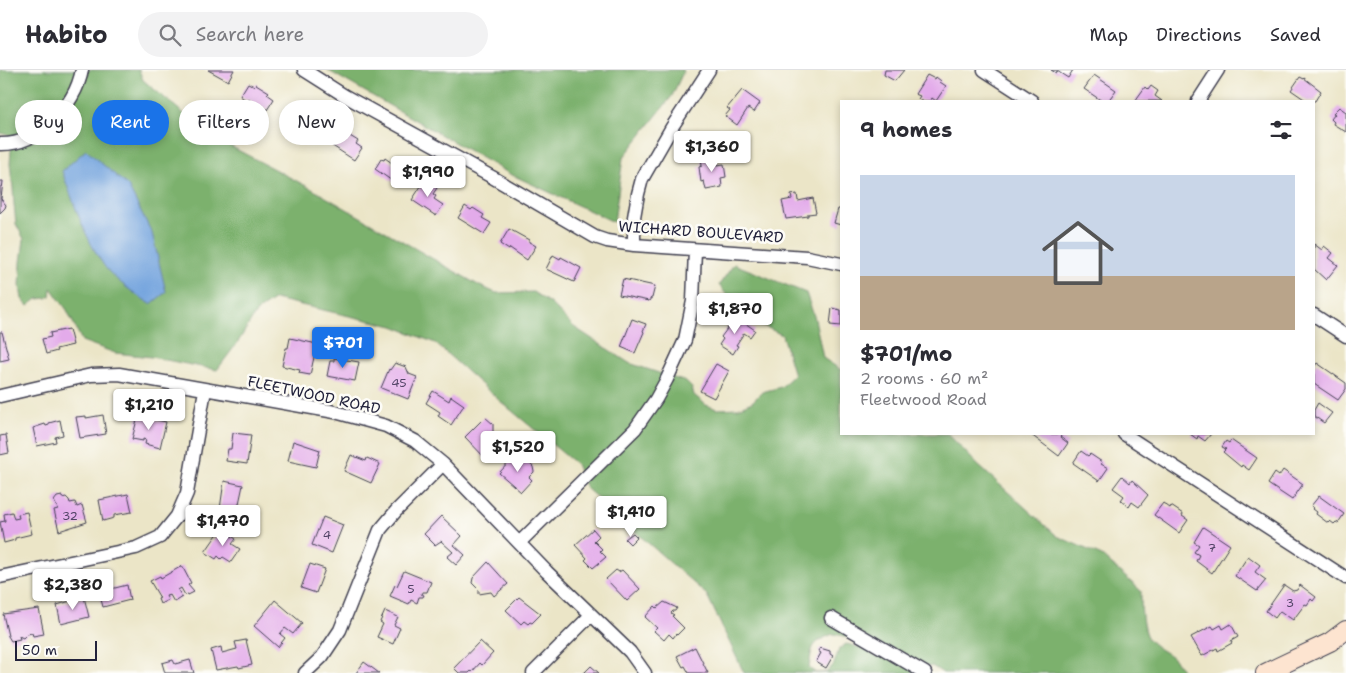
<!DOCTYPE html>
<html lang="en">
<head>
<meta charset="utf-8">
<style>
  :root { --surface:#fff; --page:#f2f2f3; --text:#2b2b33; --muted:#7c7c81; --line:#e1e1e2; --accent:#1a73e8 }
  body { margin:0; font-family:"Shantell Sans",sans-serif; background:var(--page); color:var(--text); height:100vh; display:flex; flex-direction:column; font-size:19px; white-space:nowrap }
  * { box-sizing:border-box; margin:0 }
  p { font-size:16px; color:var(--muted) }
  .icon { flex:none; width:28px; height:28px; fill:none; stroke:currentColor; stroke-width:2; stroke-linecap:round; stroke-linejoin:round }
  .map { position:relative; flex:1; overflow:hidden }
  .panel { position:absolute; left:840px; top:30px; width:475px; height:335px; display:flex; flex-direction:column; background:var(--surface); border-radius:0px; box-shadow:0 2px 8px #0003 }
  .panel>* { flex:none }
  .guide { position:absolute; left:15px; top:30px; width:475px; height:45px; display:flex; gap:10px }
  .scale { position:absolute; left:15px; bottom:12px; width:82px; box-sizing:border-box; padding-left:5px; border:2px solid #22223b; border-top:0; font-size:14px; line-height:18px; white-space:nowrap; color:#22223b; -webkit-text-stroke:4px #fdfcf7; paint-order:stroke }
  .price { position:absolute; translate:-50% -42px; padding:0 11px; border-radius:5px; background:#fff; color:#222; font-size:16px; line-height:32px; filter:drop-shadow(0 1px 2px #0008) }
  .price::after { content:''; position:absolute; left:50%; top:30px; width:15px; height:11px; margin-left:-8px; background:inherit; clip-path:polygon(0 0,100% 0,50% 100%) }
  .price.current { background:var(--accent); color:#fff }
  ul { padding:0; list-style:none }
  li { display:grid; align-content:center; gap:10px; height:265px; padding:0 20px }
  li+li { border-top:1px solid var(--line) }
  li span { display:grid; place-items:center; height:155px; border-radius:0px; color:#555 }
  li>.icon { margin-inline-start:auto }
  span .icon { width:90px; height:90px; fill:#fffc; stroke-width:1 }
  li b { font-size:21px }
  h2 { display:flex; justify-content:space-between; align-items:center; height:60px; padding:0 20px; font-size:21px }
  .tag { padding:0 18px; border-radius:22px; background:var(--surface); box-shadow:0 2px 8px #0003; font-size:18px; line-height:45px }
  .tag.current { background:var(--accent); color:#fff }
  header { display:flex; align-items:center; gap:30px; box-sizing:border-box; height:70px; padding:0 25px; background:var(--surface); border-bottom:1px solid var(--line) }
  header strong { font-size:24px }
  nav { display:flex; gap:28px; margin-inline-start:auto; font-size:18px }
  .search { width:350px; height:45px; background:var(--page); display:flex; align-items:center; gap:12px; box-sizing:border-box; padding:0 18px; border-radius:28px; color:var(--muted); font-size:19px }
  .map>svg:first-child { display:block }
</style>
</head>
<body>
<header>
<strong>Habito</strong>
<div class="search"><svg class="icon" aria-label="search" viewBox="0 0 24 24"><circle cx="10" cy="10" r="6"/><path d="M15 15l6 6"/></svg>Search here</div>
<nav><a>Map</a><a>Directions</a><a>Saved</a></nav>
</header>
<div class="map">
<svg width="1346" height="603" viewBox="0 0 1346 603">
  <rect width="100%" height="100%" fill="#fdfcf7"/>
  <filter id="ink" filterUnits="userSpaceOnUse"><feTurbulence type="fractalNoise" baseFrequency=".02" numOctaves="2"/><feDisplacementMap in="SourceGraphic" scale="10" xChannelSelector="R" yChannelSelector="G"/><feConvolveMatrix kernelMatrix="1 2 1 2 8 2 1 2 1" color-interpolation-filters="sRGB"/></filter>
  <filter id="wash" filterUnits="userSpaceOnUse"><feTurbulence type="fractalNoise" baseFrequency=".0096" numOctaves="4" result="noise"/><feDisplacementMap in="SourceGraphic" scale="20" xChannelSelector="R" yChannelSelector="G"/><feGaussianBlur stdDeviation="1.12" result="paint"/><feColorMatrix in="noise" values="0 0 0 0 0 0 0 0 0 0 0 0 0 0 0 0 0 1.4 0 .05"/><feComposite in="paint" operator="in"/></filter>
  <g filter="url(#wash)">
    <rect width="100%" height="100%" fill="#ebe5c7"/>
    <path fill="#7cb16d" stroke="#4f6a54" fill-rule="evenodd" d="M0,0H139L143,10L211,66L312,119L480,216L496,223L533,222L551,234L574,257L629,293L686,312L692,318L694,325L706,335L717,339L738,338L752,332L762,322L781,317L794,305L782,265L742,245L719,215L734,194L806,223L815,249L823,288L841,300V364H948L979,396L1057,466L1102,486L1141,521C1141,532 1141,563 1150,571C1164,585 1174,582 1183,603H943L932,596L922,598L925,603H744L707,525L586,418L576,394L500,331L435,273L393,256L275,229L257,241L238,272L217,300L151,287L115,283L82,271L67,240L51,218L50,226L47,228L37,229L28,236L22,229L20,217L21,192L24,169L16,154L14,135L13,118L10,94L12,66L0,63ZM833,564C846,566 854,568 862,579L852,575L846,574L839,579L834,594L827,602L816,603L809,598C812,576 811,573 833,564Z
      M327,0H684L672,26L623,88L614,152L510,104Z"/>
    <path fill="#74a4de" stroke="#4b638c" d="M86,80L128,116L152,163L166,222L151,234C137,226 115,210 105,197C85,169 74,133 62,101Z"/>
    <g id="blocks">
      <path fill="#e3abea" d="M208,0H234L228,11Z
        M885,0H904L895,11L884,5Z
        M1051,0H1073L1068,8L1057,1L1056,3Z
        M927,5L935,9L936,7L941,11L940,12L946,16L936,31L932,28L930,31H922L918,29L920,26L915,24Z
        M1094,5L1116,20L1108,31H1102L1084,19Z
        M1300,7L1304,9V8L1321,21L1315,31H1307L1291,20Z
        M248,13L254,16L256,14L269,22L267,24L274,29L267,40L260,35L259,37L247,28L246,30L240,26Z
        M1151,16L1158,21L1155,26L1162,31H1135L1145,17L1148,20Z
        M742,20L760,33L754,42L748,38L737,55L725,46L730,40L727,38Z
        M293,37L300,41L302,38L320,52L311,66L285,50Z
        M1339,37L1346,42V62L1333,54L1334,52L1331,49L1335,44L1333,43Z
        M336,61L343,65L345,63L358,71L356,74L362,78L354,90L328,73Z
        M716,85L717,95L724,94L726,107L721,108L722,117L706,120L704,111L701,112L699,97L702,96L701,87Z
        M385,88L406,103L398,115L375,99L381,89L384,90Z
        M425,110L437,118L433,124L436,126L434,129L443,135L436,146L412,130Z
        M0,111H3L1,129L6,135L5,138L0,143Z
        M797,124L798,131L813,128L816,143L808,144V146L786,149L782,131L792,129L791,125Z
        M465,136L471,140L473,138L484,145L482,148L491,153L484,164L458,148Z
        M838,139H841V155L834,153Z
        M509,159L529,170V172L536,176L527,190L510,178L509,180L500,174Z
        M1314,174L1322,180L1324,176L1333,183L1329,188L1338,195L1326,210L1314,199Z
        M553,185L560,189L561,187L581,198L574,212L546,199Z
        M623,209L655,216L652,228H651L649,231L619,225Z
        M832,238L841,240V256L830,255Z
        M736,247L755,260L750,267L744,263L736,275L738,276L733,284L719,275L723,269L721,267Z
        M632,249L646,254L643,261L644,262L635,283L621,277Z
        M69,259L73,275L56,279L57,281L46,284L42,269L51,267L50,263Z
        M0,262H2L9,289L0,291Z
        M290,268L317,274L310,305L299,303L300,300L282,296L286,278H288Z
        M334,288L359,292L355,311L327,306L330,291H334Z
        M395,293L406,297L409,304L417,307L408,329L381,318L389,299L390,300Z
        M1317,293L1346,313V319L1338,330L1314,314V297Z
        M716,294L729,301L714,328L700,321Z
        M433,321L449,331L451,326L464,335L451,355L438,346L440,342L426,333Z
        M1318,333L1332,343L1324,353L1314,346V340Z
        M103,345L106,364L80,368L76,347L86,346V348Z
        M138,346L166,352L160,378L145,374L146,370L143,369V371L132,369Z
        M485,347L493,354V362L500,368H503L505,370V374L488,391L465,367Z
        M60,350L63,365L55,367L56,372L37,376L33,358L45,354L46,356L49,355V353Z
        M233,363L251,365L247,394L226,391L228,379H231Z
        M1030,364H1060L1062,365L1060,367L1068,373L1059,386Z
        M1190,364H1211L1205,371L1198,366L1197,369Z
        M6,365L9,383L0,385V366Z
        M1231,370L1257,388L1249,400L1242,395L1241,397L1223,382L1226,379L1222,377L1226,371L1229,373Z
        M293,371L320,380L316,397L288,391Z
        M1081,381L1088,386L1090,384L1102,392L1101,394L1108,398L1099,411L1073,393Z
        M351,385L366,391L367,388L380,394L371,413L344,401Z
        M513,388L517,392L521,388L526,389L533,397L534,402L529,407L532,410L521,422L499,403Z
        M1283,400L1303,414L1292,430L1268,414L1275,403L1279,406Z
        M1122,406L1130,413L1132,410L1148,425L1139,437L1132,432L1129,437L1121,430L1124,426L1113,418Z
        M224,411L243,415L237,443L220,439Z
        M128,424L132,442L114,445V448L103,451L99,430Z
        M62,426V428L66,427L69,430L70,433L75,432L77,437L82,435L87,452L59,461L54,440L58,439L54,431L57,427Z
        M1319,426L1344,444L1338,453L1336,452L1334,454L1330,451L1328,453L1316,444L1317,442L1313,439L1314,438L1311,436Z
        M1163,433L1170,438L1171,436L1183,444L1182,446L1188,450L1179,463L1154,445Z
        M12,442L14,449L19,448L18,444L27,442L32,464L15,468V470L4,473L0,452L5,451L4,444Z
        M441,446L462,466L454,475L465,485L456,495L447,487L453,482L441,471L435,475L424,464Z
        M323,447L343,455L332,483L312,475Z
        M1203,457L1230,475L1212,503L1196,491L1199,485L1194,482L1199,475L1194,472Z
        M221,459L236,469L232,474L240,479L231,492L223,487L221,489L218,486L216,489L205,482Z
        M593,459L599,466L594,471L602,479L600,481L606,487L593,498L585,490L587,488L575,475Z
        M633,463L637,467L630,474L625,469Z
        M1248,486L1260,495L1255,502L1266,510L1257,521L1235,506Z
        M488,492L508,514L494,526L491,522L479,524V520L472,513L473,508Z
        M310,494L325,499L316,523L301,518Z
        M182,496L191,513L188,515L194,522L188,525V524L185,525L181,518L178,520L182,527L174,532L170,525L166,526L168,530L160,534L158,529L160,528L150,511L160,506L161,508Z
        M616,500L619,502L622,500L640,519L627,531L606,509Z
        M404,501L431,512L427,522H422L421,524L424,525L423,527H419L417,533L411,530L409,534L390,526L395,515L397,516Z
        M127,515L130,530L103,537L99,522Z
        M1284,515L1293,521L1297,520L1300,515L1316,527L1313,531L1311,529L1307,535L1305,534L1293,550L1280,541L1275,548L1266,541Z
        M84,527L89,547L61,554L57,535Z
        M519,527L541,544L532,553L530,552L528,554L524,551L521,554L506,540Z
        M275,530L302,553L293,564L285,558L280,564L285,568L278,577L254,556Z
        M664,532L677,538L675,541H673L671,543L674,545L672,546L684,558L677,565L676,564L673,568L669,564L664,570L654,561L657,558L645,547L655,536L657,538Z
        M39,539L44,564L33,566L32,563L27,564L23,568L19,566L20,569L11,571L8,566L3,544Z
        M385,541L398,547L394,555L400,558L393,574L377,567L383,554L380,552Z
        M1231,554L1238,567L1231,571L1232,573L1218,581L1217,578L1202,586L1191,567L1212,556L1214,559L1221,555L1223,559Z
        M246,570L252,595L239,598L238,596L216,600L211,580L221,577L222,583L237,579L235,572Z
        M480,571L493,583L482,595L480,593L472,602L471,601L469,603H459L454,598Z
        M695,577L708,603H689L685,596L683,597L677,586Z
        M820,578L830,581V584L833,586L826,598L816,592L821,583L818,581Z
        M173,590L175,594L190,590L194,603H165L162,593Z
        M364,592L379,603H356Z
        M591,596L599,603H584Z"/>
    </g>
  </g>
  <g filter="url(#ink)">
    <use href="#blocks" fill-opacity="0" stroke="#403f50" stroke-width="1"/>
    <g fill="none" stroke-linecap="round" stroke-linejoin="round">
      <defs>
        <path id="street" d="M304,0L345,26L492,107L595,167L607,171L634,175L807,187L841,194
          M984,0L1032,31
          M1198,31L1218,0
          M0,74C39,75 75,36 82,0
          M634,175V147L638,124L642,109L672,57L709,0
          M1314,245L1346,266
          M0,326L91,305L119,304L335,342L386,356L415,371L443,394L547,502L630,582L645,603
          M1124,364L1346,508
          M520,472L635,359L656,329L667,309L685,270L693,231L695,180
          M0,507L136,478L160,467L177,446L187,423L205,320
          M831,548L925,603
          M305,603L322,587L340,560L380,460L396,441L443,394
          M533,603L591,545"/>
        <path id="secondary" d="M1265,603L1330,572L1346,560"/>
      </defs>
      <use href="#street" stroke="#403f50" stroke-width="15"/>
      <use href="#secondary" stroke="#403f50" stroke-width="20"/>
      <use href="#street" stroke="#fff" stroke-width="12"/>
      <use href="#secondary" stroke="#fde4d0" stroke-width="18"/>
    </g>
  </g>
  <g text-anchor="middle" stroke-width="5" stroke-linejoin="round" paint-order="stroke">
    <g font-size="12" fill="#524467">
      <text x="399" y="317">45</text>
      <text x="70" y="450">32</text>
      <text x="327" y="469">4</text>
      <text x="1212" y="482">7</text>
      <text x="411" y="523">5</text>
      <text x="1290" y="537">3</text>
    </g>
    <g font-size="15" fill="#22223b" stroke="#fdfcf7">
      <text transform="translate(701 162) rotate(4)" y="5">WICHARD BOULEVARD</text>
      <text transform="translate(314 325) rotate(12)" y="5">FLEETWOOD ROAD</text>
    </g>
  </g>
</svg>
<div class="scale">50 m</div>
<b class="price" style="left:712px;top:103px">$1,360</b>
<b class="price" style="left:428px;top:128px">$1,990</b>
<b class="price" style="left:735px;top:265px">$1,870</b>
<b class="price current" style="left:343px;top:299px">$701</b>
<b class="price" style="left:149px;top:361px">$1,210</b>
<b class="price" style="left:518px;top:403px">$1,520</b>
<b class="price" style="left:631px;top:468px">$1,410</b>
<b class="price" style="left:223px;top:477px">$1,470</b>
<b class="price" style="left:73px;top:541px">$2,380</b>
<div class="guide">
<a class="tag">Buy</a>
<a class="tag current">Rent</a>
<a class="tag">Filters</a>
<a class="tag">New</a>
</div>
<section class="panel">
<h2>9 homes<svg class="icon" aria-label="filters" viewBox="0 0 24 24"><path d="M4 7h16M4 17h16"/><circle cx="9" cy="7" r="2"/><circle cx="15" cy="17" r="2"/></svg></h2>
<ul>
<li><span style="background:linear-gradient(#c9d6e8 65%,#b9a48a 0)"><svg class="icon" aria-label="home" viewBox="0 0 24 24"><path d="M3 11l9-7 9 7M6 9v11h12V9"/></svg></span><div><b>$701/mo</b><p>2 rooms · 60 m²</p><p>Fleetwood Road</p></div></li>
</ul>
</section>
</div>
</body>
</html>
